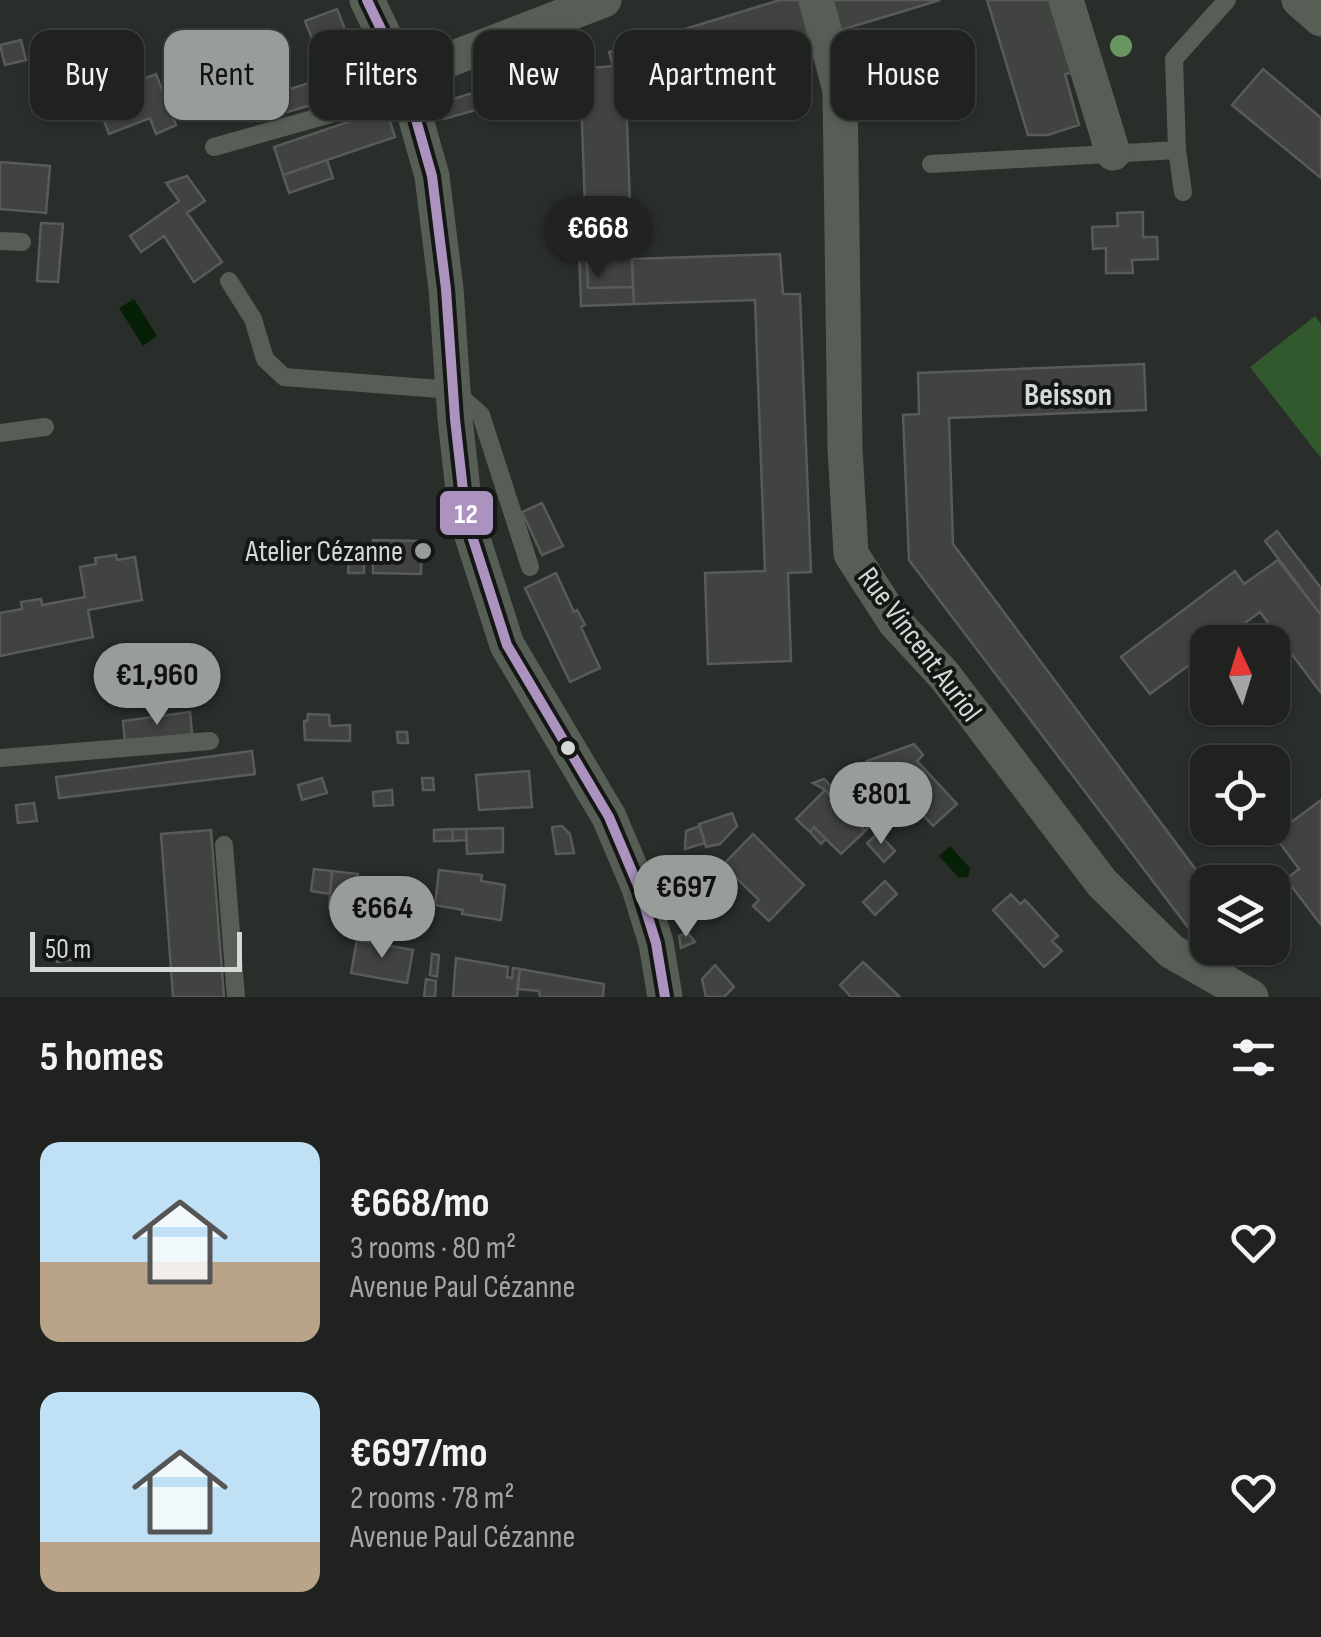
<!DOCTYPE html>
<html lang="en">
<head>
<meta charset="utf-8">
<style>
  :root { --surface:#202220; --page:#2d2f2d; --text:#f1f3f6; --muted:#a2a4a5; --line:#3d3f3e; --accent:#999d99 }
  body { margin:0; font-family:"Sofia Sans Condensed",sans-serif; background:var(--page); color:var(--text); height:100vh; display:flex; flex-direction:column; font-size:38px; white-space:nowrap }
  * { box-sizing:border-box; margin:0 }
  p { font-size:32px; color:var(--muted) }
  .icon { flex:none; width:55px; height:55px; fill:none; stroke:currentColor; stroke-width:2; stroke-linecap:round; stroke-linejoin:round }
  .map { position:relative; height:997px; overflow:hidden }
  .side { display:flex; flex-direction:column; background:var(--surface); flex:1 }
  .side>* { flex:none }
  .banner { position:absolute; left:30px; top:30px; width:1262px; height:90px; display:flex; gap:20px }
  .needle { width:65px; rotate:356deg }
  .fabs { position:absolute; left:1190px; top:625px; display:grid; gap:20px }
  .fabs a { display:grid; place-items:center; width:100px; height:100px; border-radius:20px; background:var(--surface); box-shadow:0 2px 8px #0004,0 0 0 2px var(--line); font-size:50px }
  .scale { position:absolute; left:30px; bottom:25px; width:212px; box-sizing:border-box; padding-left:10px; border:5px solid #d5d9d5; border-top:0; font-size:28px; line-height:35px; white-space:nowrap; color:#d5d9d5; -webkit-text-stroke:8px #141713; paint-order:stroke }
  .price { position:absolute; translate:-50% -85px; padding:0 22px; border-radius:35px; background:var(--accent); color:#111; font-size:32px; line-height:65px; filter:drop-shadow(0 2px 5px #0008) }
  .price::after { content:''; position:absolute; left:50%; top:60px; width:30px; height:22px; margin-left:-15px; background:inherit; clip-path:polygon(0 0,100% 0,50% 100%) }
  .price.selected { background:#222; color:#fff }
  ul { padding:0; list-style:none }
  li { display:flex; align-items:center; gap:30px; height:250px; padding:0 40px }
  li span { display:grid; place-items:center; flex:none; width:280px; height:200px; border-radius:20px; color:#555 }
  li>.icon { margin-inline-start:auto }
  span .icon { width:120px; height:120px; fill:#fffc; stroke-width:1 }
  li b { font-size:42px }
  h2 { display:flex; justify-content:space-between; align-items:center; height:120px; padding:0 40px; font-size:42px }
  .chip { padding:0 35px; border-radius:20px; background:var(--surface); box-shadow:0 2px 8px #0004,0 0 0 2px var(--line); font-size:35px; line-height:90px }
  .chip.selected { background:var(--accent); color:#111 }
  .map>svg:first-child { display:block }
</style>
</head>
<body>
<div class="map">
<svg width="1321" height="997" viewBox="0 0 1321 997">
  <rect width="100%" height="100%" fill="#2a2e2a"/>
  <path fill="#32582d" d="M1315,316L1321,324V458L1250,367Z"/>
  <path fill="#062005" d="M64,31L104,36L102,56L61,52Z
    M134,299L157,336L143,346L119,308Z
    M950,846L970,868L968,877L959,878L939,856Z"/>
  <path fill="#40433f" stroke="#585b58" stroke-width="2.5" d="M780,0H940L626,95L633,287L588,288L580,69L613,66L609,52Z
    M987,0H1050L1072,73L1065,74L1079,125L1048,135H1028Z
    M337,9L369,91L338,104L305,21Z
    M236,36L250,73L223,83L229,98L213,104L194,52Z
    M21,40L26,60L5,65L0,45Z
    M194,52L210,95L192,102L176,59Z
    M1263,69L1321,118V178L1232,105Z
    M156,74L176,125L156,134L150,118L109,134L95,97Z
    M322,79L329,100L270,117L264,97Z
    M482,90L487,107L444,119L440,103Z
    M258,97L264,118L252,121L247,101Z
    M386,109L395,137L283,175L274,147Z
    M327,160L333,178L289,193L283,175Z
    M0,162L50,166L46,213L0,209Z
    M187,176L205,201L187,213L222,262L194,282L164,236L141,252L130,236L179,201L166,183Z
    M1143,212V237H1157L1158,259L1132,260L1133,273H1106V248L1093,249L1092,227L1118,226L1117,213Z
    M578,219H585L588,288L633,287L634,304L581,306Z
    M41,223L63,224L58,282L37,281Z
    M780,254L783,294H800L811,572L788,573L791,661L708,664L705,573L765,571L755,300L634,304L632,259Z
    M1144,364L1146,410L949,418L953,544L1208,886V944L1203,947L909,560L903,415L919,414L918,373Z
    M542,503L563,546L542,555L522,512Z
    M1277,531L1321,588V615L1265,541Z
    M373,540L422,541L421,574L373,573Z
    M349,550H364V573H348Z
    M116,555L117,560L135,557L142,600L88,610L93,637L0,656V613L22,609L21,602L41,599L42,605L85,597L80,567L96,564L95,558Z
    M1278,560L1321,615V693L1260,612L1219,642H1208V651L1150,694L1121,657L1235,571L1244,584Z
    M556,573L574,612L577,610L585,625L581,627L600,668L570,682L525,588Z
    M190,712L192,734L125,743L123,721Z
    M308,714L329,715L330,726L350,725V741L305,740L304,721H307Z
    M397,732H407L408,743H398Z
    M914,744L923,755L917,761L957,804L933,826L918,809L923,805L891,770L882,777L867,761Z
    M252,751L255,774L59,798L56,777Z
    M865,763L885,784L856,812L836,791Z
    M529,771L532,807L479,810L476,775Z
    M322,778L327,793L302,800L298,785Z
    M422,778H433L434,790H423Z
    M824,779L870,826L865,831L825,790L813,783Z
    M392,790L393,805L374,806L373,792Z
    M825,790L865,831L841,854L814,827L810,832L796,819Z
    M1321,800V925L1286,879L1299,869L1274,835Z
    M34,803L37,821L18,823L16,805Z
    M732,813L737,826L720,844L706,847L699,824Z
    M562,826L570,834L574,853L556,854L552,827Z
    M700,826L705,843L685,849L686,831Z
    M814,827L826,839L821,844L810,832Z
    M503,828V852L467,854L466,829Z
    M452,829H466L467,840L453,841Z
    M452,829L453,841H434V830Z
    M211,830L224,997H173L161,834Z
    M878,833L895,851L884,862L867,843Z
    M753,834L804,885L769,921L753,906L759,900L723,865Z
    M314,869L332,871L330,894L311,891Z
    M439,870L482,875L481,881L505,885L501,920L462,914L463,910L435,905Z
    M332,871L358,874L357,883H361L358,912L329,908Z
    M885,881L897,894L875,915L863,902Z
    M1011,894L1020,904L1025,900L1058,936L1052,941L1062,951L1044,967L993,910Z
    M687,932L695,942L681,948L679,936Z
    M357,940L413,950L407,983L351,973Z
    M73,944L75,959L57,962L55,947Z
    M432,954L439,955L437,977L430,975Z
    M456,958L508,967L507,977L512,978L513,968L520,969L517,997H453Z
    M863,962L900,997H851L840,985Z
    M715,965L734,987L724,997H706L702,979Z
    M520,969L604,984L603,997H540L539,991L517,989Z
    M426,979L436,981L435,997H424Z"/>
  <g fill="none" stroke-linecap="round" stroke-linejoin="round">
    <path stroke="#575e56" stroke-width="18" d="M214,147L408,92
      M931,164L1177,150
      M1183,192L1177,150L1174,59L1227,0
      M0,241L22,242
      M229,281L253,319L265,359L284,377L453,390L481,415L530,567
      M0,433L45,427
      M0,758L210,741
      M224,845L236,997"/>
    <path stroke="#575e56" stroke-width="35" d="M367,0L404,77L432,176L446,289L455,419L465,508L472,536L507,645L609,817L639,888L656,943L665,997
      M816,0L840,90L845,448L851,554L895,622L944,675L1102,883L1171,951L1251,997
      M1066,0L1113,153
      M1299,0L1321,19
      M404,77L604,0"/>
    <defs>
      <path id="bus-1" d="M367,0L404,77L432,176L446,289L455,419L465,508L472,536L507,645L609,817L639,888L656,943L665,997"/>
    </defs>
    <use href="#bus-1" stroke="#141713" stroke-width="18"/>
    <use href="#bus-1" stroke="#ac93bf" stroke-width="10"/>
  </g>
  <circle fill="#689562" cx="1121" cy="46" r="11"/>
  <circle fill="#999d99" stroke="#141713" stroke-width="4" cx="423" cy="551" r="10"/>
  <circle fill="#d5d9d5" stroke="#141713" stroke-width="4" cx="568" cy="748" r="9"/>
  <g text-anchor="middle" stroke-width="8" stroke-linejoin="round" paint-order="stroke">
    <g font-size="30" fill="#d5d9d5" stroke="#141713" text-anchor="end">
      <text x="403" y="561">Atelier Cézanne</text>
    </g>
    <g font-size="30" fill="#d5d9d5" stroke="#141713">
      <text transform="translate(920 644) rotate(53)" y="10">Rue Vincent Auriol</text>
    </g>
    <g font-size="32" font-weight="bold" fill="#d5d9d5" stroke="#141713">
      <text x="1068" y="405">Beisson</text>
    </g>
  </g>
  <rect stroke="#141713" stroke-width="4" x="438" y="489" width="57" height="48" rx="10" fill="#ac93bf"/>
  <g font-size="28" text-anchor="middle" font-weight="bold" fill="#fff">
    <text x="466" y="523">12</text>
  </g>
</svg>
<div class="fabs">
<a><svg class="needle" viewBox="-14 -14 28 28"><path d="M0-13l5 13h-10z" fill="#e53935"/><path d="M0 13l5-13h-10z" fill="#a2a4a5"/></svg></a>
<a><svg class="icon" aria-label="locate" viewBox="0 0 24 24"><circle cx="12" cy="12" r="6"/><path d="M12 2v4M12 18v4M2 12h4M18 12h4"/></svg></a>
<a><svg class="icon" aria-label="layers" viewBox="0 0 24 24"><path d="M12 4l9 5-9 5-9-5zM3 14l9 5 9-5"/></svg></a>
</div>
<div class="scale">50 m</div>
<b class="price selected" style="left:598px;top:281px">€668</b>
<b class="price" style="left:157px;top:728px">€1,960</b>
<b class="price" style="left:881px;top:847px">€801</b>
<b class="price" style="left:686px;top:940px">€697</b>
<b class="price" style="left:382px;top:961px">€664</b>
<div class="banner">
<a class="chip">Buy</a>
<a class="chip selected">Rent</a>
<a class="chip">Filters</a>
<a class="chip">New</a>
<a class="chip">Apartment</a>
<a class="chip">House</a>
</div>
</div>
<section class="side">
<h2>5 homes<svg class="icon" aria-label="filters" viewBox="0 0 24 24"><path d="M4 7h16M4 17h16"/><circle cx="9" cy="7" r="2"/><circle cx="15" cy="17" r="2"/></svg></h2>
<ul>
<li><span style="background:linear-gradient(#bfe0f5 60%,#b9a48a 0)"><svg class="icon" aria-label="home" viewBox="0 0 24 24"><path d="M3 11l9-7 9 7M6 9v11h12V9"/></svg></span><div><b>€668/mo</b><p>3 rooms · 80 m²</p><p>Avenue Paul Cézanne</p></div><svg class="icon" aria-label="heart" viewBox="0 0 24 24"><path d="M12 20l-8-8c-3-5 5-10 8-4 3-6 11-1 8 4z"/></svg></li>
<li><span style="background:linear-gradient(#bfe0f5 75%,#b9a48a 0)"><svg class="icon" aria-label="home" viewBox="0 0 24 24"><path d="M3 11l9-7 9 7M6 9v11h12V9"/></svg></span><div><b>€697/mo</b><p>2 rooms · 78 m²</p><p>Avenue Paul Cézanne</p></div><svg class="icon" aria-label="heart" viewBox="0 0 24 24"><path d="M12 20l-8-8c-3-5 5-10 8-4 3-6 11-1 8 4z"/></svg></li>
</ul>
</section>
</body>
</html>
